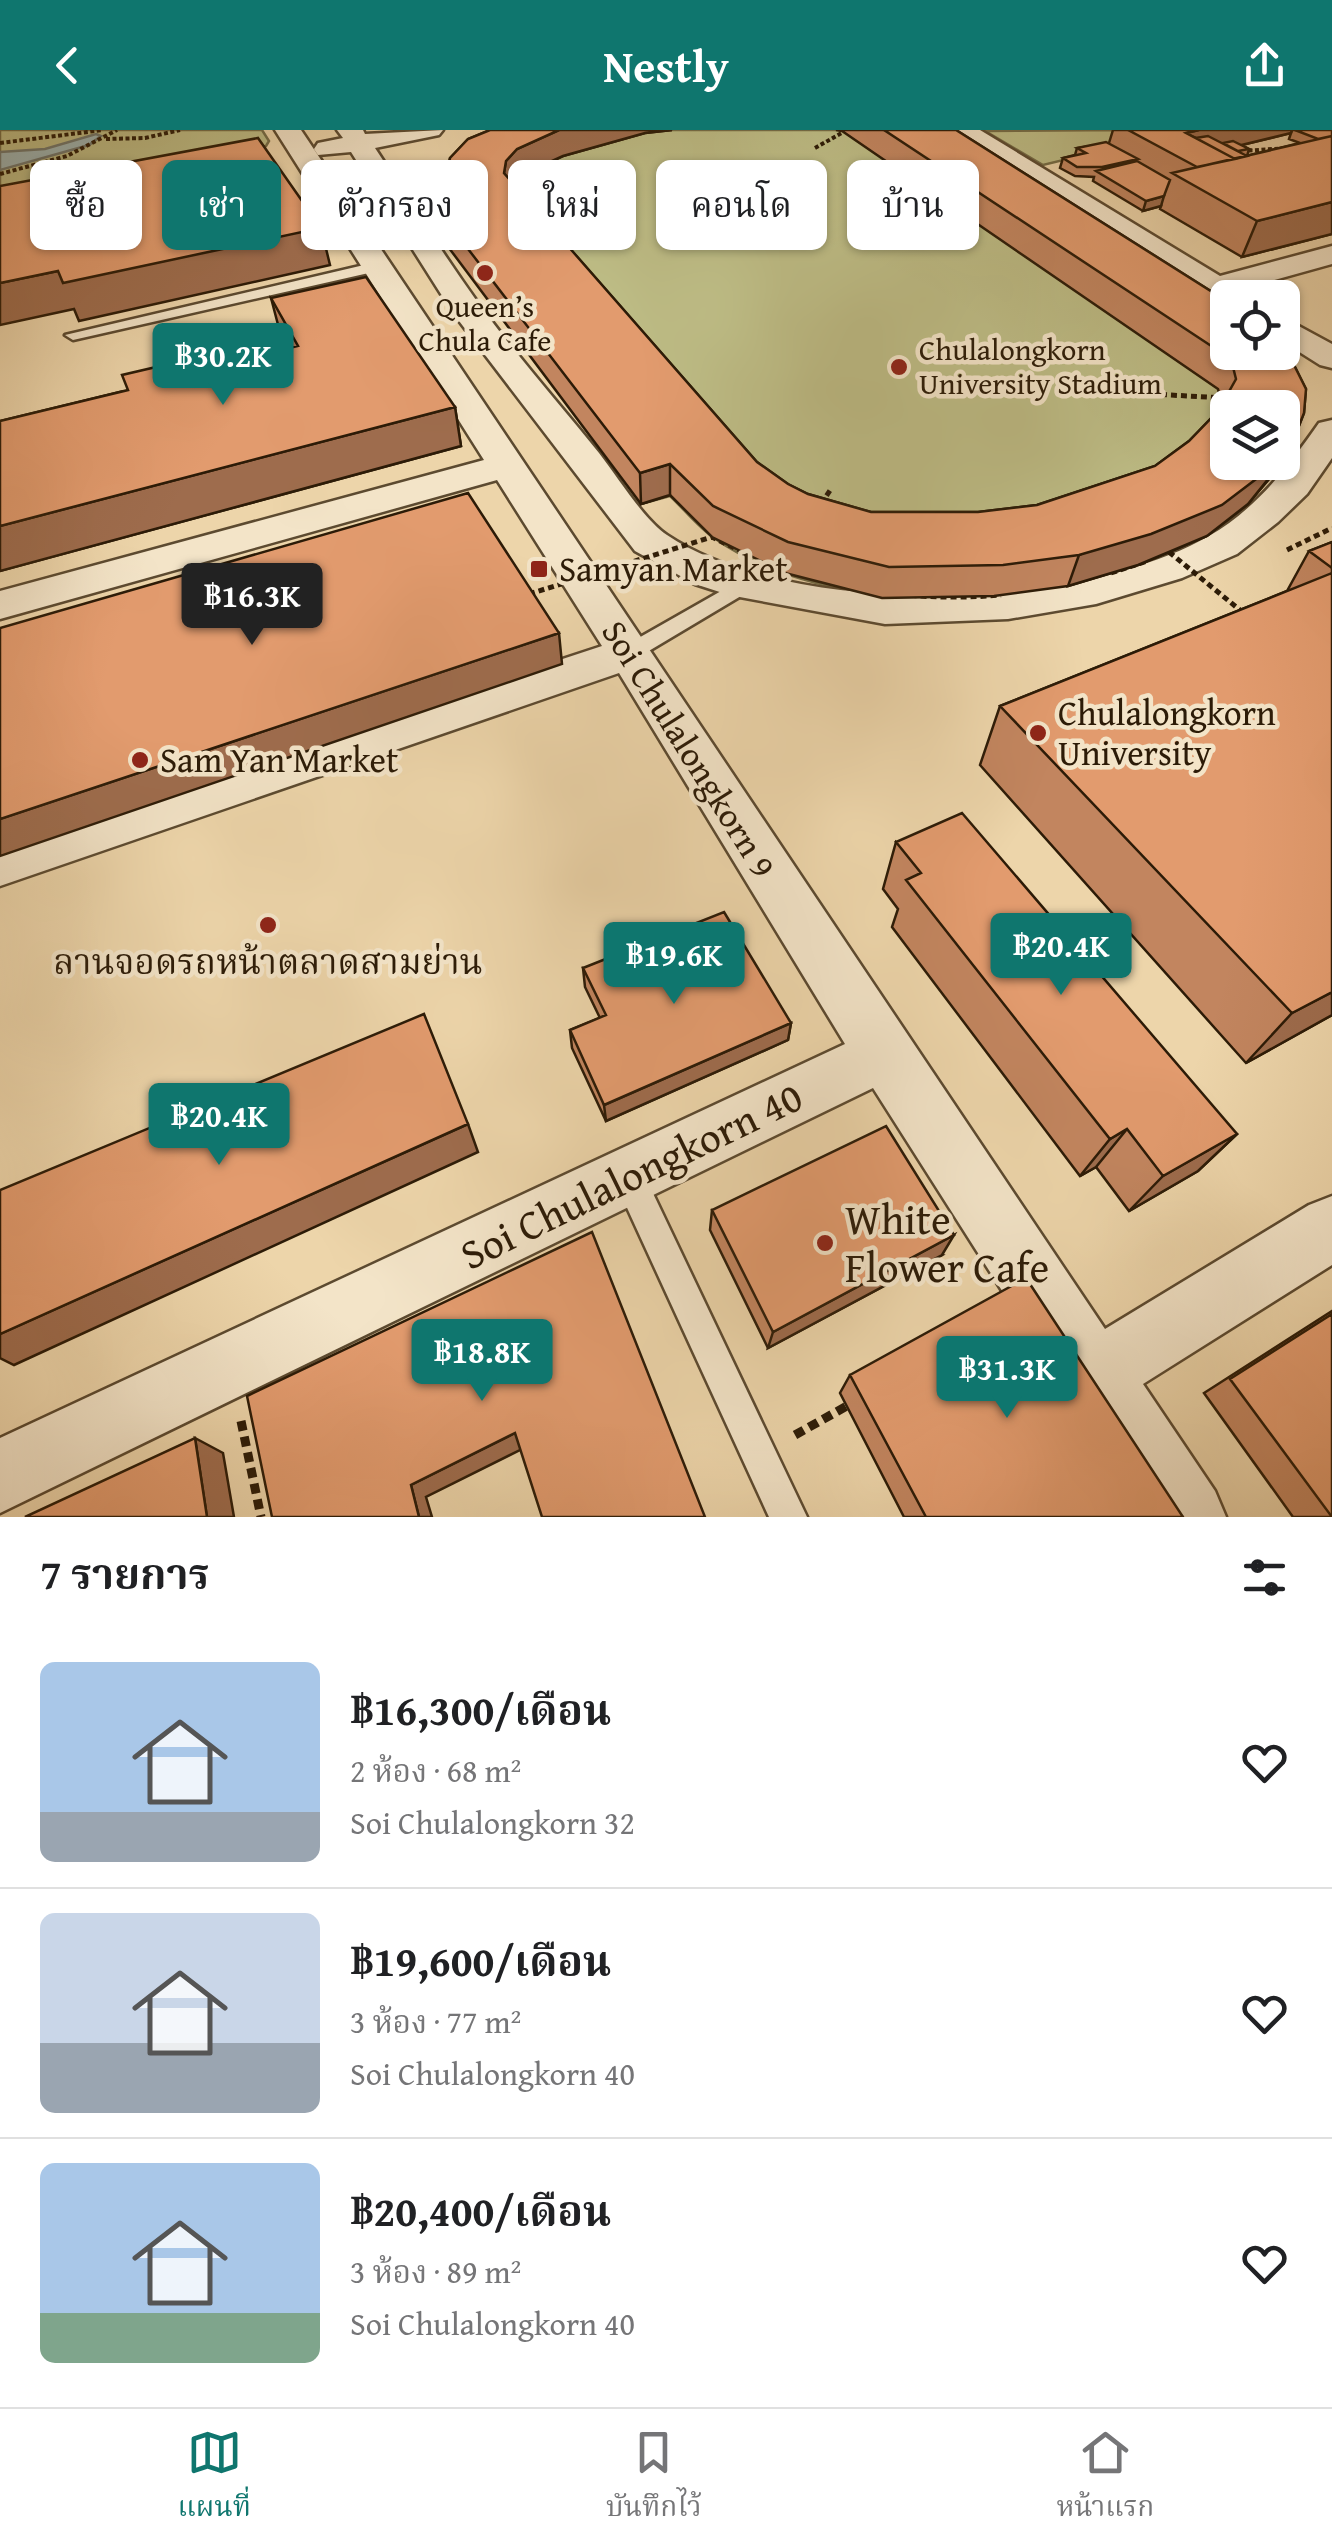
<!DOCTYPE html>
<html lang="th">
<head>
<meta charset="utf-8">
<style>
  :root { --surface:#fff; --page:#f6f6f6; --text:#202124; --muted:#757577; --line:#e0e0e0; --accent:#0f766e }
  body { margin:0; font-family:"Gentium Book Plus","Noto Serif Thai",serif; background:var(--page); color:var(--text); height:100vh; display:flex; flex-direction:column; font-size:38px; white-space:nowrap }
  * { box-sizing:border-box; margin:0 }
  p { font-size:32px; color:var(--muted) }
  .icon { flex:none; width:55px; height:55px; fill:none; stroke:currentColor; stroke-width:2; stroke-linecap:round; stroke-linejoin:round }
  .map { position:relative; height:1387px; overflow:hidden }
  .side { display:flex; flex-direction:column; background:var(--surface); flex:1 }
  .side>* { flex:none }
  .banner { position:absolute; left:30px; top:30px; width:1272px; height:90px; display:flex; gap:20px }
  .buttons { position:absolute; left:1210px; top:150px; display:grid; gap:20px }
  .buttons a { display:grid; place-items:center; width:90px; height:90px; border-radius:15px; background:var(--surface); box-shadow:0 2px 8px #0004; font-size:50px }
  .price { position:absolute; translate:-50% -85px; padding:0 22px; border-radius:10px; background:var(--accent); color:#fff; font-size:32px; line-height:65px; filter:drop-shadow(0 2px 5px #0008) }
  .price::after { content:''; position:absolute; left:50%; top:60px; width:30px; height:22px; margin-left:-15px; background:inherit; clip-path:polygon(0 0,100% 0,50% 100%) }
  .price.on { background:#222; color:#fff }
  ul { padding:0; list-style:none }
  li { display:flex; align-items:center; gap:30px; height:250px; padding:0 40px }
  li+li { border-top:2px solid var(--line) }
  li span { display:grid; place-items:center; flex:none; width:280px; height:200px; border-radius:15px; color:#555 }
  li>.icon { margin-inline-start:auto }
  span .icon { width:120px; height:120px; fill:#fffc; stroke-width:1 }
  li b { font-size:42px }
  h2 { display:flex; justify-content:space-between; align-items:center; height:120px; padding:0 40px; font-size:42px }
  .pill { padding:0 35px; border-radius:15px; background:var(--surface); box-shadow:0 2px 8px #0004; font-size:35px; line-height:90px }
  .pill.on { background:var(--accent); color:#fff }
  header { display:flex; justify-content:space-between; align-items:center; height:130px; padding:0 40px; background:var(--accent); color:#fff; font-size:45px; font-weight:700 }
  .tabs { display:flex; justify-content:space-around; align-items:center; height:140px; border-top:2px solid var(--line); background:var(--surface); font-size:28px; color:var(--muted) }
  .tabs a { display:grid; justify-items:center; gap:5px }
  .tabs .on { color:var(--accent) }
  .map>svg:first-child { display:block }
</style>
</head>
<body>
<header><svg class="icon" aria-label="back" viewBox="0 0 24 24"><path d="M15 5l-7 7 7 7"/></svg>Nestly<svg class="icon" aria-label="share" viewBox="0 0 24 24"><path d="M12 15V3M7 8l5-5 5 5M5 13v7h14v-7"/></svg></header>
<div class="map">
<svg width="1332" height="1387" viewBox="0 0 1332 1387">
  <rect width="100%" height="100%" fill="#edd5aa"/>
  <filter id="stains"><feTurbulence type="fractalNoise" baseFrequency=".002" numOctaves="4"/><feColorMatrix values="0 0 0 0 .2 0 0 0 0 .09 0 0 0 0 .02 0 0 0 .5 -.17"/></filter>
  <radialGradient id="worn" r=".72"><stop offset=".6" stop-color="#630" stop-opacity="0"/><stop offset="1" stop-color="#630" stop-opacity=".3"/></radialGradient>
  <path fill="#bdbc85" stroke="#746c46" stroke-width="2.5" d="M0,0H262L269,11L266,16L0,64Z
    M562,0H909L1228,222L1282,278H1228V332L1281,333L1280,336C1259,362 1237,386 1209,405C1195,414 1176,419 1161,426C1034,478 831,490 714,408C698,397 684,379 670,366L641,374L457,92L450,75Z
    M1127,0L1146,10L1043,35L985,1Z"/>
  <path fill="#9eb6b5" stroke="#70786f" stroke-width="2.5" d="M96,4L101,6L89,15L0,40V22L45,19Z"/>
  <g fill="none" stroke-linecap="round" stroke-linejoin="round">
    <defs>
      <path id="service" d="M377,132L385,137L382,140L73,210L65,205Z
        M744,448L751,450L754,455L751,460L637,528H621L618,523L621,518Z
        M628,1030L639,1034L807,1387H769L612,1045L617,1034Z"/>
      <path id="minor" d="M275,0H301L1105,1199L1309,1075L1332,1066V1135L1143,1254L1215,1361L1226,1387H1146L873,958L0,1383V1308L845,914L619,543L0,756V714L602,516L497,350L0,489V461L484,330Z
        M337,0H363L365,4L443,0L439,5L375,18C408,68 440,120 476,170C514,223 558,272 599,323C617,346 644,390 667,405C793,489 1078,481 1209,406C1256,379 1288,337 1319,293L1332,290V328L1307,364L1278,392L1237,424L1182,448L1096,474L1008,489L885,494L729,465L695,454L635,421L453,183L351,22L318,25L314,19L318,13L343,8Z
        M949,0H980L1220,146L1332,116V134L1242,159L1250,168H1228V176L1224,175Z
        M1282,187L1332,214V238L1320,235L1282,211Z"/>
    </defs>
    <use href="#service" stroke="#5c4a30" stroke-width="5"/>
    <use href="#minor" stroke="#5c4a30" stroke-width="5"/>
    <path stroke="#2c1b07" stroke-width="4" stroke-dasharray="4 2.5" stroke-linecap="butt" d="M106,9L145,8L180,0
      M0,13L103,0
      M815,18L847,0
      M1242,21L1289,18
      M0,44L67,26L117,0
      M426,52L453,34
      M520,68L564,71"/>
    <path stroke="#2c1b07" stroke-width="5" stroke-dasharray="6 4" stroke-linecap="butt" d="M1151,264L1225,268
      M821,374L831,359
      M1287,420L1332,398"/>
    <path stroke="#2c1b07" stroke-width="9" stroke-dasharray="10 6" stroke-linecap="butt" d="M241,1291L261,1387
      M795,1305L854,1272"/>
    <use href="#service" fill="#f3e4c8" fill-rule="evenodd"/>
    <use href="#minor" fill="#f3e4c8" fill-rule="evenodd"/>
    <path stroke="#2c1b07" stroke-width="5" stroke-dasharray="6 4" stroke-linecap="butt" d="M1270,348L1281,332
      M1169,422L1246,485
      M1111,443L1147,431
      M529,464L712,407C805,454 897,474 1001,465"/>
  </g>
  <path fill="#c2855f" stroke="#2c1b07" stroke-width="2.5" fill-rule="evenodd" d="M490,0H672L645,3L563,26L519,46L513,54L757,332L788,354L808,364L871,382H978L1037,375L1155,336L1189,311L1218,281L1222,275L1218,259L842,1L836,0H956L1228,172V222H1282V216L1286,219L1306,259L1304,283L1295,306L1282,331V278H1228V332H1282L1280,336L1248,374L1207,406L1138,435L1068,456L994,466L882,468L785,443L712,407L670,365L641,374L446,114L442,85L454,83L450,75L446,47L450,28L468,9Z
    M1113,0H1332V104L1242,127L1160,79L1161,76L1143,81L1093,51L1094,47L1075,46L1060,38L1063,28L1075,25L1077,18L1109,13ZM1291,3L1289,9L1300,13L1247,26L1249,19L1242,15Z
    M271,168L455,277L461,316L0,441V291L128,260L203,238L288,218L281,206Z
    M1332,412V885L1246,933L980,635L1000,576L1287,461L1309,421Z
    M896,712L1237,1004L1198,1041L1129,1081L1096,1037L1080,1046L892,797L898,779L883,759Z
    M583,838L791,893L788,910L606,991L572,918L570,900L600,888L585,857Z
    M712,1080L942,1125L768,1218L710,1100Z
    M1332,1181V1387H1293L1204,1263Z
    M850,1245L1183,1387H904L840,1263Z"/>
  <path fill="#9e6c4d" stroke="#2c1b07" stroke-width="2.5" d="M559,0H672L645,3L563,26L519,46L509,59L504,43L506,31L517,19Z
    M1199,0H1292L1291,3L1221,20L1186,3Z
    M1164,66L1161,76L1143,81L1146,71Z
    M1332,72V104L1242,127L1257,91Z
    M321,98L330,135L79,191L74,179L0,195V153L58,141Z
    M455,277L461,316L0,441V396Z
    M1295,306L1282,331V321Z
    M1273,332H1282L1248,374L1207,406L1138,435L1068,456L1079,425Z
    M670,334V365L641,374L640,343Z
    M559,503L562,534L0,726V689Z
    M1332,862V885L1246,933L1292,883Z
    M791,893L788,910L606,991L604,975Z
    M468,994L478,1022L14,1235L0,1228V1204Z
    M1127,999L1096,1037L1080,1046L1110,1009Z
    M1237,1004L1198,1041L1129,1081L1163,1046Z
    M954,1105L942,1125L768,1218L773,1202Z
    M515,1303L524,1318L426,1367L432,1387H419L411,1355Z
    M195,1308L223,1323L234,1387H207Z"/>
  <path fill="#e29b6e" stroke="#2c1b07" stroke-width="2.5" d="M490,0H559L517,19L506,31L504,43L757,332L788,354L808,364L871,382H978L1037,375L1155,336L1189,311L1218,281L1236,249L1231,229L884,0H956L1228,172V222H1282V216L1286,219L1306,259L1304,283L1295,306L1282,321V278H1228V332H1273L1264,343L1222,375L1151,404L1079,425L1003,435L889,437L788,412L713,376L670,334L640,343L442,85L465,80L446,47L450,28L468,9Z
    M1128,0H1199L1186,3L1235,29L1197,37Z
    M1295,0H1332V6L1318,9Z
    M1208,6L1247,26L1235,29L1196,8Z
    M1332,6V72L1257,91L1172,43Z
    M258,8L321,98L63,153L58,141L0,153V56Z
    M1233,11L1249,19L1238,21L1223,13Z
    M1106,12L1138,29L1102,37H1077L1063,28L1086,23L1077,18Z
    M1137,31L1170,50L1164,66L1146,71L1096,41Z
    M366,147L455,277L0,396V291L128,260L122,245L199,227L203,238L298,216L271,168Z
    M468,363L559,503L0,689V498Z
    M1332,412V438L1309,421Z
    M1332,443V862L1292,883L1000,576Z
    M962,683L1237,1004L1163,1046L1127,999L1110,1009L906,750L921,743L896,712Z
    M724,782L791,893L604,975L570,900L606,885L583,838Z
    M424,884L468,994L0,1204V1060Z
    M886,996L954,1105L773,1202L712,1080Z
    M592,1102L705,1387H542L515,1303L411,1355L419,1387H272L247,1266Z
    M1026,1148L1183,1387H926L850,1245Z
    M1332,1184V1387L1230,1249Z
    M195,1308L207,1387H25Z"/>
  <g fill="#8f2418" stroke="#f3e4c8" stroke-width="4">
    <circle cx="485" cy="143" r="10"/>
    <circle cx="899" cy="237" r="10"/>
    <rect x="529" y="429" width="20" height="20" rx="5"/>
    <circle cx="1038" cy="603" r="10"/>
    <circle cx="140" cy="630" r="10"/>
    <circle cx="268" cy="795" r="10"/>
    <circle cx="825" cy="1113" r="10"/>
  </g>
  <g text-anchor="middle" stroke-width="9" stroke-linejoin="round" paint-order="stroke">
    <g font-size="30" fill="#2c1b07" stroke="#f3e4c8">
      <text x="485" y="187">Queen’s<tspan x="485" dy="34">Chula Cafe</tspan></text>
      <text x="919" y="230" text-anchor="start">Chulalongkorn<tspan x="919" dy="34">University Stadium</tspan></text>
    </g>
    <g font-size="35" fill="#2c1b07" stroke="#f3e4c8" text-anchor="start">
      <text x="559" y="451">Samyan Market</text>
      <text x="1058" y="595">Chulalongkorn<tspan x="1058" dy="40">University</tspan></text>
      <text x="160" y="642">Sam Yan Market</text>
      <text x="268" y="844" text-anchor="middle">ลานจอดรถหน้าตลาดสามย่าน</text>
    </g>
    <g font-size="35" fill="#2c1b07" stroke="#f3e4c8">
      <text transform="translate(689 619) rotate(58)" y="12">Soi Chulalongkorn 9</text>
    </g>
    <g font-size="42" fill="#2c1b07" stroke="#f3e4c8">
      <text transform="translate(631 1045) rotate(-26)" y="15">Soi Chulalongkorn 40</text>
    </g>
    <g font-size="42" fill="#2c1b07" stroke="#f3e4c8" text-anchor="start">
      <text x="845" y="1104">White<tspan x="845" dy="48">Flower Cafe</tspan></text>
    </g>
  </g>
  <rect width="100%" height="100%" filter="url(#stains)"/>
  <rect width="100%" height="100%" fill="url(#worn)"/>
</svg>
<div class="buttons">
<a><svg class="icon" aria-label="locate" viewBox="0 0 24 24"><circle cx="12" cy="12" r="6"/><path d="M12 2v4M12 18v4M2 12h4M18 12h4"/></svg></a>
<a><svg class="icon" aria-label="layers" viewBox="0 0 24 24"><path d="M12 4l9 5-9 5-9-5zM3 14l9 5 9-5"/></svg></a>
</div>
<b class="price" style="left:223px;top:278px">฿30.2K</b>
<b class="price on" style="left:252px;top:518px">฿16.3K</b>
<b class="price" style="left:1061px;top:868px">฿20.4K</b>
<b class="price" style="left:674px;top:877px">฿19.6K</b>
<b class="price" style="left:219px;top:1038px">฿20.4K</b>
<b class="price" style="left:482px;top:1274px">฿18.8K</b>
<b class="price" style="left:1007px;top:1291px">฿31.3K</b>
<div class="banner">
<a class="pill">ซื้อ</a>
<a class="pill on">เช่า</a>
<a class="pill">ตัวกรอง</a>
<a class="pill">ใหม่</a>
<a class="pill">คอนโด</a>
<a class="pill">บ้าน</a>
</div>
</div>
<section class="side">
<h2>7 รายการ<svg class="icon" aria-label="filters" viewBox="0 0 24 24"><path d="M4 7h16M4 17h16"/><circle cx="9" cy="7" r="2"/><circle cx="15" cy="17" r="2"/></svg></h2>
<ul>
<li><span style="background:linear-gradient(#a9c7e8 75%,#9aa5b1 0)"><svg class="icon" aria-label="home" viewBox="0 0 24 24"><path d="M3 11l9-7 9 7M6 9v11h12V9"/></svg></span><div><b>฿16,300/เดือน</b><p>2 ห้อง · 68 m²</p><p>Soi Chulalongkorn 32</p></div><svg class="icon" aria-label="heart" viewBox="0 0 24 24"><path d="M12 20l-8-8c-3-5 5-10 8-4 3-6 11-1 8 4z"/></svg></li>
<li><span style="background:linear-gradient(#c9d6e8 65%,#9aa5b1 0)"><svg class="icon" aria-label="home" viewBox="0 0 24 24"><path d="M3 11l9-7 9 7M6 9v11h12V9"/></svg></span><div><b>฿19,600/เดือน</b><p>3 ห้อง · 77 m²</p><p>Soi Chulalongkorn 40</p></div><svg class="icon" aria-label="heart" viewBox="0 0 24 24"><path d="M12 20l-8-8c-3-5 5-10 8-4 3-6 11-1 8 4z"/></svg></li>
<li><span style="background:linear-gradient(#a9c7e8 75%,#7fa58c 0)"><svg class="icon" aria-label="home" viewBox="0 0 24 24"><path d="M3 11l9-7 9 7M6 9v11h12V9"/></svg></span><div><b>฿20,400/เดือน</b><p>3 ห้อง · 89 m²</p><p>Soi Chulalongkorn 40</p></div><svg class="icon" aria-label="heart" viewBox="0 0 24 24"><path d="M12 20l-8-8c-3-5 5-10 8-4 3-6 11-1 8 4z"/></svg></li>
</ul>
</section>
<nav class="tabs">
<a class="on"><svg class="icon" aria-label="map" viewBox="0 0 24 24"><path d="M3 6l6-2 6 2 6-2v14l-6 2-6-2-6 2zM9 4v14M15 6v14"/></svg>แผนที่</a>
<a><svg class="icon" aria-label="saved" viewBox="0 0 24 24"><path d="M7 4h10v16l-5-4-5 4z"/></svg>บันทึกไว้</a>
<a><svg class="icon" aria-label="home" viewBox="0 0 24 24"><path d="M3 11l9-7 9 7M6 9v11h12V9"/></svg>หน้าแรก</a>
</nav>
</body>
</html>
